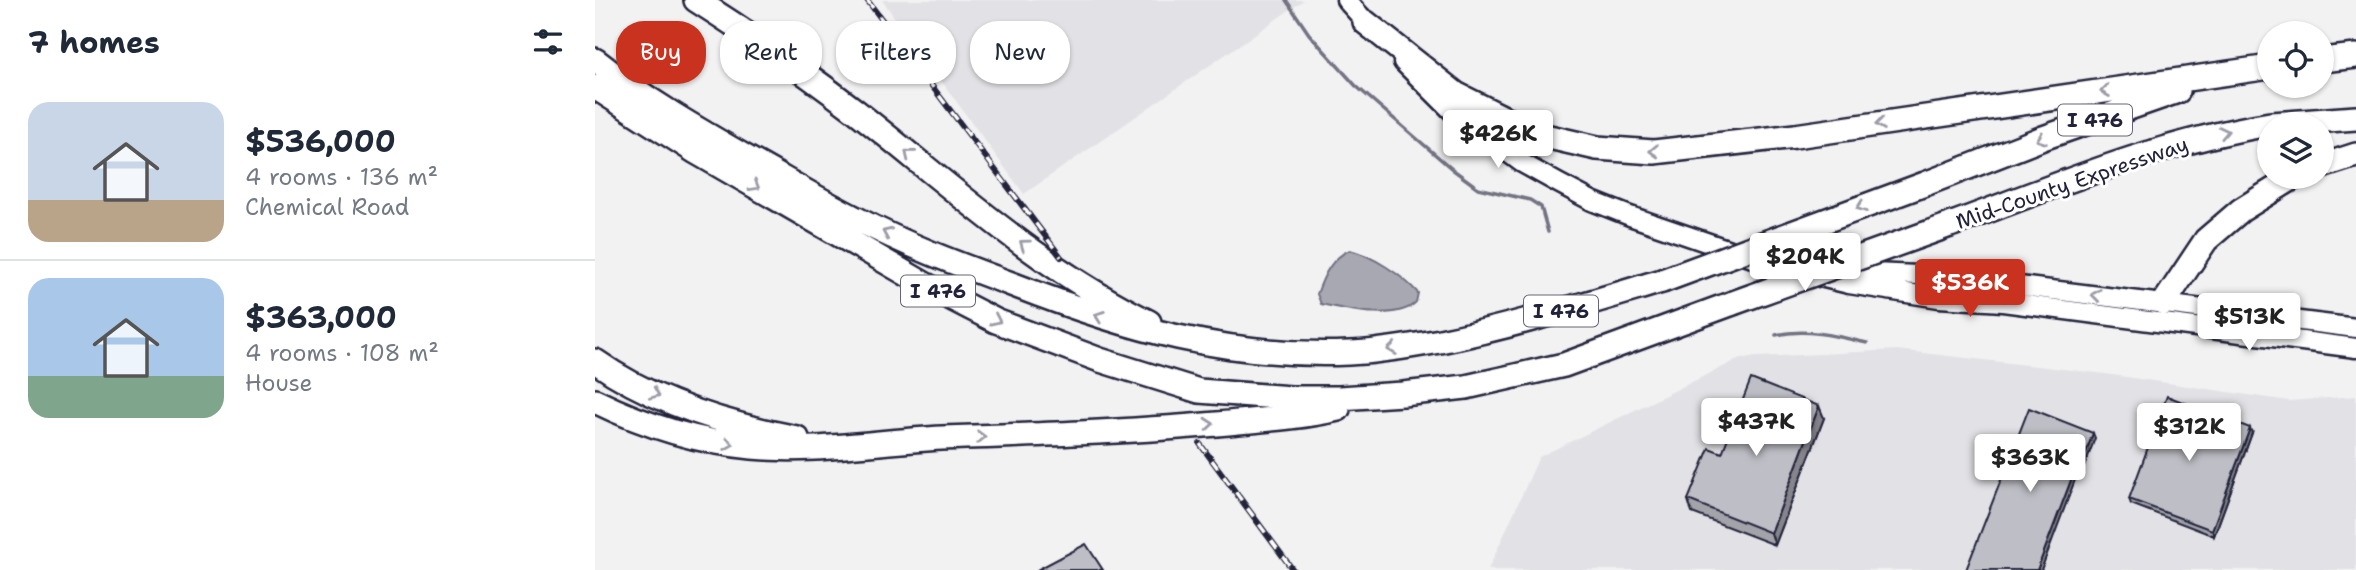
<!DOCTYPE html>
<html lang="en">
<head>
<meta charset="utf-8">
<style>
  :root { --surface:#fff; --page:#f6f6f7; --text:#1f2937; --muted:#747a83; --line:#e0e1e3; --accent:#c8321e }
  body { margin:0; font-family:"Shantell Sans",sans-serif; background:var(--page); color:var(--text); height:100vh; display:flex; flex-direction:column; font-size:26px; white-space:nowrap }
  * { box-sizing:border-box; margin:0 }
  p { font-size:23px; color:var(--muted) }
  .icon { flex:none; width:38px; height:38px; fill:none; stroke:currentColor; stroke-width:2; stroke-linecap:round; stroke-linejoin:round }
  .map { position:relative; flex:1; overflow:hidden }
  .sheet { display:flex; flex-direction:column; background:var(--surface); width:595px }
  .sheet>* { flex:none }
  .guide { position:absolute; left:21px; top:21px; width:665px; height:63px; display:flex; gap:14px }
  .tools { position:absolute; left:1662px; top:21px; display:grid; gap:14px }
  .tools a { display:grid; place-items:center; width:77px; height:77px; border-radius:50%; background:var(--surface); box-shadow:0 2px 5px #0004; font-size:35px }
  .price { position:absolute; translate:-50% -60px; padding:0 16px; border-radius:7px; background:#fff; color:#222; font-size:23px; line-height:46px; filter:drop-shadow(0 2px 4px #0008) }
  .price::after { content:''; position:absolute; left:50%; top:42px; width:21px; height:16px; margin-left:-10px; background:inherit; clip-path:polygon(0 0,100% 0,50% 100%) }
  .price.active { background:var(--accent); color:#fff }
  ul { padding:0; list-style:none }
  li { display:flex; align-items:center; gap:21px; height:175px; padding:0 28px }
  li+li { border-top:2px solid var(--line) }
  li span { display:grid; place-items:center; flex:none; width:196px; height:140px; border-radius:21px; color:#555 }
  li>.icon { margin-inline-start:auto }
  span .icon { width:84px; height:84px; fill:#fffc; stroke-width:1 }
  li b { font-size:30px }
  h2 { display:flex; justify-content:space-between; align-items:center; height:84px; padding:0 28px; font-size:30px }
  .pill { padding:0 24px; border-radius:28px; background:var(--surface); box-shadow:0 2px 5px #0004; font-size:24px; line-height:63px }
  .pill.active { background:var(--accent); color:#fff }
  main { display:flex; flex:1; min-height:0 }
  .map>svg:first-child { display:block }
</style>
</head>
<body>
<main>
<section class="sheet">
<h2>7 homes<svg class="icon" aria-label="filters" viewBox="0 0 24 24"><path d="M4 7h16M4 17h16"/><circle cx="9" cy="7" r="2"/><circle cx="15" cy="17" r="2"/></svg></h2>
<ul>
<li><span style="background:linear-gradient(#c9d6e8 70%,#b9a48a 0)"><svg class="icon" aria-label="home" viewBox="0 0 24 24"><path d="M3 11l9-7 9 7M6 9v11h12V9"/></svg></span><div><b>$536,000</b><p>4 rooms · 136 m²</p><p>Chemical Road</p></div></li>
<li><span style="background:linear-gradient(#a9c7e8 70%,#7fa58c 0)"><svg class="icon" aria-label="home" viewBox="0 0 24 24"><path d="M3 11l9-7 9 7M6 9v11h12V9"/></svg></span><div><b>$363,000</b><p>4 rooms · 108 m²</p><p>House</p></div></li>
</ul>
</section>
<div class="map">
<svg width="1761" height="570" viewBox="0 0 1761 570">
  <rect width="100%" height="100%" fill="#f2f2f3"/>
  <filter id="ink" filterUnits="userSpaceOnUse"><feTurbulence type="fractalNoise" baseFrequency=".0143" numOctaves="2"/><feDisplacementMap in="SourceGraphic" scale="14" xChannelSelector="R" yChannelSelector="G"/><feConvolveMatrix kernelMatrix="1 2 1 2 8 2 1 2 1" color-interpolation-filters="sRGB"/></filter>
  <g filter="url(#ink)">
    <path fill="#e2e2e6" d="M287,0H709L429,194Z
      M1302,350L1511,374L1694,401L1761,396V570H893L944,457L1146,358Z"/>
    <path fill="#a8a8b2" stroke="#727282" stroke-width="2" d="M755,250C778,256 807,275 823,293L821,302C802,322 750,309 726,304L722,294C729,275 736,258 755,250Z"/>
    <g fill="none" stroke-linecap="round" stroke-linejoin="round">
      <path stroke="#727282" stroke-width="3.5" d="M691,0L714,34L761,86L857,169L883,188L935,200L946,207L953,232
        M1181,335C1212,328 1241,336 1272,343"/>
      <defs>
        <path id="secondary" d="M751,0L779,31
          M808,62L859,113L927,163L963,183L997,201L1035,216L1184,267L1254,284L1344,298L1408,302L1761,348
          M1240,267L1277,273L1345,276L1761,328"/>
        <path id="highway" d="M101,0C156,35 210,72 262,112C356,186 445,269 554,322
          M770,22L861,94L941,134L1002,148L1059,152L1200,136L1675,67
          M0,60C49,99 105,131 159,162C193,181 226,201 260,218C311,245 365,265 419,285C530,328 633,358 754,353C785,352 815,346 845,341C920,326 993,303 1067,281
          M1727,60L1761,56
          M0,87L101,152L331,285L401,321L505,360L604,391L696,398H744L808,394L871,387L969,365L1138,303
          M1676,124L1761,118
          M1727,166L1761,155
          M1330,184L1448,138L1583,91
          M1355,225C1460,186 1564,142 1675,124
          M1569,303L1611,240L1646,210L1699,177
          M0,361C58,402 133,425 202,438
          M0,401C49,425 102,442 157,447C220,453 284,441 347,438C439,435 531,432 622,424C663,420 704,418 743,409"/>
      </defs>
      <use href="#secondary" stroke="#22223b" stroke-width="23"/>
      <use href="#highway" stroke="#22223b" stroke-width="28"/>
      <use href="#secondary" stroke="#fff" stroke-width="18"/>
      <use href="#highway" stroke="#fff" stroke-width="23"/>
      <defs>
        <path id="rail" d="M272,0L466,257
          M605,444L698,570"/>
      </defs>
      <use href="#rail" stroke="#22223b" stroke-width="6"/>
      <use href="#rail" stroke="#fff" stroke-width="3.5" stroke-dasharray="10" stroke-linecap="butt"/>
      <defs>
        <path id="highway-bridge" d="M1067,281L1330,184
          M1138,303L1355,225"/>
      </defs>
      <use href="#highway-bridge" stroke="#22223b" stroke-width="28" stroke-linecap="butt"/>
      <use href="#highway-bridge" stroke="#fff" stroke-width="23"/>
    </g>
    <path fill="#a3a3aa" stroke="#22223b" stroke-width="2" d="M1229,418L1180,545L1097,513L1093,500L1127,453Z
      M1657,433L1619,536L1536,504L1534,499Z"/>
    <path fill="#85858b" stroke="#22223b" stroke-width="2" d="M1224,406L1229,418L1180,545L1176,533Z
      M1655,428L1657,433L1619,536L1617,530Z
      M1498,433L1500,438L1490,465L1488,460Z
      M1484,459L1486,464L1446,570H1442Z"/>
    <path fill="#bebec6" stroke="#22223b" stroke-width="2" d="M1156,379L1224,406L1176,533L1093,500L1114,448L1127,453Z
      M1572,396L1655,428L1617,530L1534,499Z
      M1434,408L1498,433L1488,460L1484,459L1442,570H1371Z
      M491,544L508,570H442Z"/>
    <defs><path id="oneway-chevron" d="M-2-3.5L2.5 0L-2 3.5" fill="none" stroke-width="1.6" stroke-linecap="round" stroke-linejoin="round" transform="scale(1.75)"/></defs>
    <g stroke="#9c9ca7">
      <use href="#oneway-chevron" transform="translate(1510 91) rotate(172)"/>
      <use href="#oneway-chevron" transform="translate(1285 124) rotate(172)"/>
      <use href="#oneway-chevron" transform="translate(1629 132) rotate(-12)"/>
      <use href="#oneway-chevron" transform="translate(1446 139) rotate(160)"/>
      <use href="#oneway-chevron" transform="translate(1059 151) rotate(178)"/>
      <use href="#oneway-chevron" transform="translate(314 154) rotate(-141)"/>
      <use href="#oneway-chevron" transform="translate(160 186) rotate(30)"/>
      <use href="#oneway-chevron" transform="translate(1266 207) rotate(160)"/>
      <use href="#oneway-chevron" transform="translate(292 233) rotate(-156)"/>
      <use href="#oneway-chevron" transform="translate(429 244) rotate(-144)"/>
      <use href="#oneway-chevron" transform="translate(1501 295) rotate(-173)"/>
      <use href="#oneway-chevron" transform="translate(504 316) rotate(-160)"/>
      <use href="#oneway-chevron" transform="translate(401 320) rotate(25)"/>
      <use href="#oneway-chevron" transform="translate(797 349) rotate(173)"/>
      <use href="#oneway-chevron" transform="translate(60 394) rotate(23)"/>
      <use href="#oneway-chevron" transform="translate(614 424) rotate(-5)"/>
      <use href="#oneway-chevron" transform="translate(386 437) rotate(-2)"/>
      <use href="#oneway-chevron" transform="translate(134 444) rotate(8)"/>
    </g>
  </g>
  <g text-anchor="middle" stroke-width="6" stroke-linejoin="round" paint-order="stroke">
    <g fill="#fff" stroke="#646476" stroke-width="2">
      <rect x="1463" y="104.5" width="74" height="31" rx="5"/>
      <rect x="306" y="275.5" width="74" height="31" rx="5"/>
      <rect x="929" y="295.5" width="74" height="31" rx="5"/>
    </g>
    <g font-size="19" font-weight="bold" fill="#22223b">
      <text x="1500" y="127">I 476</text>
      <text x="343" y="298">I 476</text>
      <text x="966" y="318">I 476</text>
    </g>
    <g font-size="21" fill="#22223b" stroke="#fff">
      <text transform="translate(1477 183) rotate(-19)" y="7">Mid-County Expressway</text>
    </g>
  </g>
</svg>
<div class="tools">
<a><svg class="icon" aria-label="locate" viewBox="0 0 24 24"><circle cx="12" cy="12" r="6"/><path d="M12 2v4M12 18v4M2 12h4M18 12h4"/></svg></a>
<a><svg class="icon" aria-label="layers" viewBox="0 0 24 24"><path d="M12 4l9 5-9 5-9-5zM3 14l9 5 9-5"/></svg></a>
</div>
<b class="price" style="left:903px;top:170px">$426K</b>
<b class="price" style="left:1210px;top:293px">$204K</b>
<b class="price active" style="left:1375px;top:319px">$536K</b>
<b class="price" style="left:1654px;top:353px">$513K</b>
<b class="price" style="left:1161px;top:458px">$437K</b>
<b class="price" style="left:1594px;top:463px">$312K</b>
<b class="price" style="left:1435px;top:494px">$363K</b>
<div class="guide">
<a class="pill active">Buy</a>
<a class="pill">Rent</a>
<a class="pill">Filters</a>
<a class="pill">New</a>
</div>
</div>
</main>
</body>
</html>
